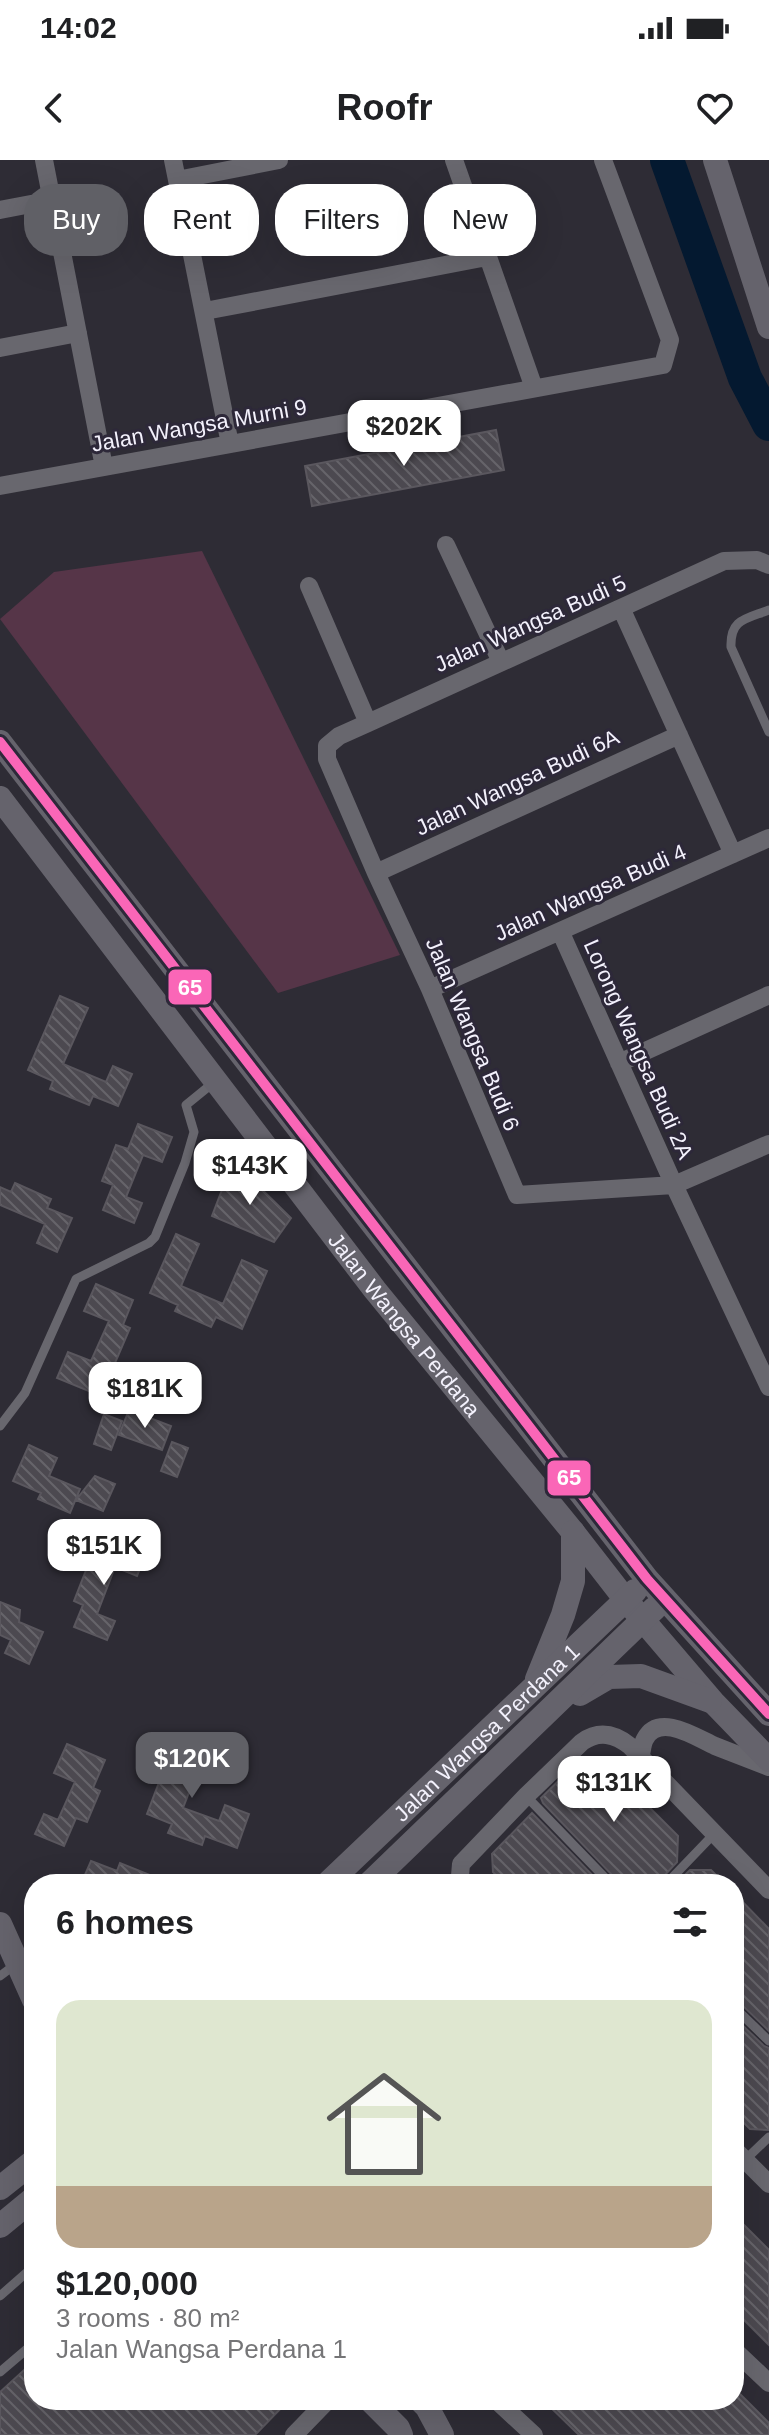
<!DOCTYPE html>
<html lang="en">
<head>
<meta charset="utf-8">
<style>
  :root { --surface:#fff; --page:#f2f2f2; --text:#202124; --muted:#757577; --line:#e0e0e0; --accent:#606066 }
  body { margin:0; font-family:Arial,sans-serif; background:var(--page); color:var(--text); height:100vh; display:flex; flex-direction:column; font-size:30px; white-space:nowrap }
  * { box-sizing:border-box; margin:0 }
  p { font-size:26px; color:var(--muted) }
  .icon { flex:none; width:44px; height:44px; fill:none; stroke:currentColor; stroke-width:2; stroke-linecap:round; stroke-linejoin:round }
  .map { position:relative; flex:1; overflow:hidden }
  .details { position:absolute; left:24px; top:1714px; width:720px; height:536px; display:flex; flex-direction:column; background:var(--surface); border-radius:32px; box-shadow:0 8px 32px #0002 }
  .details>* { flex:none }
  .top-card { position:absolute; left:24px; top:24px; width:722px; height:72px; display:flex; gap:16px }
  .price { position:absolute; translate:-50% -68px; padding:0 18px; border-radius:16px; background:#fff; color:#222; font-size:26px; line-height:52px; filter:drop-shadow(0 2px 4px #0008) }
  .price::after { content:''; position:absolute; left:50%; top:48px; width:24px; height:18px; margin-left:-12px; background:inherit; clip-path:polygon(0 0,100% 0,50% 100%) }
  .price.on { background:var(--accent); color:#fff }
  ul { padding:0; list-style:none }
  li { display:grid; align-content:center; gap:16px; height:424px; padding:0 32px }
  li+li { border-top:2px solid var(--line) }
  li span { display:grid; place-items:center; height:248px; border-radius:24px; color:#555 }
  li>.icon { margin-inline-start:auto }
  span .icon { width:144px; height:144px; fill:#fffc; stroke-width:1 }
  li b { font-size:34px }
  h2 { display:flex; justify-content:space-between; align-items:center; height:96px; padding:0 32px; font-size:34px }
  .pill { padding:0 28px; border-radius:32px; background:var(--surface); box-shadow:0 8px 32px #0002; font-size:28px; line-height:72px }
  .pill.on { background:var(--accent); color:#fff }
  .status { display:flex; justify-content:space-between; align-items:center; height:56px; padding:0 40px; background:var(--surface); direction:ltr }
  .status svg { height:22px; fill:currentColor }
  header { display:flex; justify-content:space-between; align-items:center; height:104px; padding:0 32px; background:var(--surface); font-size:36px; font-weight:800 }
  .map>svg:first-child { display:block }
</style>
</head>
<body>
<div class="status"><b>14:02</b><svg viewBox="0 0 49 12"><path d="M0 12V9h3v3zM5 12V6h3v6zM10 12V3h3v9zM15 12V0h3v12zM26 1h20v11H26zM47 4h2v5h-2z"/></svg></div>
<header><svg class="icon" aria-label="back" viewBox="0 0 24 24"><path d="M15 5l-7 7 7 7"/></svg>Roofr<svg class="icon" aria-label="heart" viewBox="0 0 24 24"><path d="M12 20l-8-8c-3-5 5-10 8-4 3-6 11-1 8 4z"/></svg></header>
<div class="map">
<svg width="769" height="2275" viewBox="0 0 769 2275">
  <defs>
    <pattern id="building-back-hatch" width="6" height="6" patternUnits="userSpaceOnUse" patternTransform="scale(2)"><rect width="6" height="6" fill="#4c4950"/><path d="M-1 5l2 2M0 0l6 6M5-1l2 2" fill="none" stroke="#66646a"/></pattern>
  </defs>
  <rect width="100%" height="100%" fill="#2e2c35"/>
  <path fill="#563548" d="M202,391L400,795L278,833L0,459L54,412Z"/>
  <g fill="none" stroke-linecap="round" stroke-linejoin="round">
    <path stroke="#041930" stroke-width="34" d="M667,0L745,218L769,264"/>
  </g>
  <path fill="url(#building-back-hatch)" stroke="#5a575e" stroke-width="2" d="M496,270L504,310L312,346L305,306Z
    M60,836L88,848L63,904L106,922L113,906L132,914L118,946L93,936L89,945L50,929L53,921L28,910Z
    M138,964L172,977L162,1002L143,995L126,1037L142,1043L134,1063L103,1050L113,1025L102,1021L116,985L128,989Z
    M233,1001L291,1058L274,1082L212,1056Z
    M15,1023L51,1039L47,1048L72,1058L57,1092L37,1083L45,1064L0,1045V1027L11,1032Z
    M176,1074L199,1084L181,1126L223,1144L242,1100L267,1111L242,1169L216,1157L211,1167L175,1151L178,1145L150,1133Z
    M96,1124L133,1140L123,1165L130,1168L112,1210L107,1208L96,1234L57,1218L68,1192L91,1201L109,1161L84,1151Z
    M129,1250L171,1266L162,1290L119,1275Z
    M104,1254L122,1261L111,1290L94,1284Z
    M172,1282L188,1288L177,1317L161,1311Z
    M29,1285L57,1298L49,1316L80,1329L70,1353L38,1339L41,1333L13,1321Z
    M95,1316L115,1324L103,1351L76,1340Z
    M111,1380L146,1394L137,1416L115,1407L97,1454L115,1461L107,1480L74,1467L83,1445L74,1441L90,1400L101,1405Z
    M0,1442L20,1450L19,1462L43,1472L29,1504L5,1493L11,1480L0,1475Z
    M177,1575L207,1586L183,1648L219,1661L225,1645L249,1654L237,1688L205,1676L202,1685L168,1673L172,1664L147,1654Z
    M67,1584L105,1600L93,1628L100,1631L87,1662L76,1658L64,1686L35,1674L44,1654L58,1660L75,1622L54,1613Z
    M581,1599L603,1601L678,1676L677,1702L661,1719L659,1724H618L616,1719L543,1643L541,1638Z
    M532,1653L601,1724H505L493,1712L492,1694Z
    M91,1701L117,1711L120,1703L172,1724H81Z
    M690,1710H711L725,1724H676Z
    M734,1733L769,1769V1871L739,1842L734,1840Z
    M734,1857L764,1886L769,1888V1970L750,1969L734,1953Z
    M734,2055L769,2090V2185L734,2150Z
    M34,2201V2240H289L255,2275H0V2232Z
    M734,2228L769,2263V2275H579L543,2240H734Z"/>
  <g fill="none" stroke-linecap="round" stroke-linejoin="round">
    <path stroke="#68676e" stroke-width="9" d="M769,450C746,459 730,459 731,487L769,572
      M0,1266L25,1233L76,1119L149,1083L155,1077L185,1003L194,972L186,945L213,923
      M526,1636L611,1724
      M666,1724L713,1675
      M0,1816L16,1804
      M734,1847L769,1881
      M745,2000L769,1977
      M0,2136L34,2106
      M0,2212L34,2183"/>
    <path stroke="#68676e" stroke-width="18" d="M44,0L104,307
      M173,0L230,284
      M454,0L534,228
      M177,20L279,0
      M0,50L52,40
      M205,151L487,97
      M0,188L78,173
      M0,326L663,205L670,180L603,0
      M446,385L501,502
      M769,405L757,400L724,401L368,563L339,576L327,586V599L376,713L430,829L517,1035L674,1025L769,984
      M309,426L368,563
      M621,448L733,694
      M376,713L679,575
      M561,773L674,1025L769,1227
      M430,829L769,678
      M619,903L769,835
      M640,1598C642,1593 642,1584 645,1579C659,1552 697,1578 715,1586C733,1593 751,1600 769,1607
      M463,1724L460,1716L461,1704L526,1636L582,1582C599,1570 615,1574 630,1586L769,1730
      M734,1989L769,2024
      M734,2190L769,2223
      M496,2240L534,2275
      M294,2275L328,2240"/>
    <g stroke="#65636c" stroke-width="24">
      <path d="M715,0L769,167"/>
      <path d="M0,582L647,1419L769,1554"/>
      <path id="s1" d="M0,638L375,1130L573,1372L625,1439L713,1542L769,1600"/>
      <path d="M537,1519L563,1455L573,1421V1372"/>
      <path d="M580,1534L609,1517L641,1516L710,1541"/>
      <path id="s2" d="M327,1724L635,1431"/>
      <path d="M369,1724L655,1448"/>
      <path d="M0,1764L34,1840"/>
      <path d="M0,2028L34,2001"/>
      <path d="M0,2066L34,2038"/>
      <path d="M370,2240L398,2268L401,2275"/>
      <path d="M420,2240L427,2247L442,2275"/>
    </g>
    <defs>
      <path id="bus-1" d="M0,582L647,1419L769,1554"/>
    </defs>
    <use href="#bus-1" stroke="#2d2839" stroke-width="16"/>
    <use href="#bus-1" stroke="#fa66b7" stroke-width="10"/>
  </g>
  <g text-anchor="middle" stroke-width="6" stroke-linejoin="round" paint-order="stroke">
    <g font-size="22" fill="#f3f1fc" stroke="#2d2839">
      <text transform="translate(199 265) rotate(-10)" y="8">Jalan Wangsa Murni 9</text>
      <text transform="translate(530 463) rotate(-24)" y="8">Jalan Wangsa Budi 5</text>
      <text transform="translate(517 622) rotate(-25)" y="8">Jalan Wangsa Budi 6A</text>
      <text transform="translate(590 732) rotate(-24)" y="8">Jalan Wangsa Budi 4</text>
      <text transform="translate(473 874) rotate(67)" y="8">Jalan Wangsa Budi 6</text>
      <text transform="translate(639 889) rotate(66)" y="8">Lorong Wangsa Budi 2A</text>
      <text dy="8" stroke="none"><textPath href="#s1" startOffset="664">Jalan Wangsa Perdana</textPath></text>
      <text dy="8" stroke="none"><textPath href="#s2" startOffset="220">Jalan Wangsa Perdana 1</textPath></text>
    </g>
  </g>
  <g stroke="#2d2839" stroke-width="3">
    <rect x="167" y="808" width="46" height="38" rx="8" fill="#fa66b7"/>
    <rect x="546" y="1299" width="46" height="38" rx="8" fill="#fa66b7"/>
  </g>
  <g font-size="22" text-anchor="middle" font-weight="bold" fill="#fff">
    <text x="190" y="835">65</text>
    <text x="569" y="1325">65</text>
  </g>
</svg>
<b class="price" style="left:404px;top:308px">$202K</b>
<b class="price" style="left:250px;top:1047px">$143K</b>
<b class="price" style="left:145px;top:1270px">$181K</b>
<b class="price" style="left:104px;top:1427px">$151K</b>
<b class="price on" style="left:192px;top:1640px">$120K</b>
<b class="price" style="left:614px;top:1664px">$131K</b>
<div class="top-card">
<a class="pill on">Buy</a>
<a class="pill">Rent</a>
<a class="pill">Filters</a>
<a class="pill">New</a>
</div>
<section class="details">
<h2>6 homes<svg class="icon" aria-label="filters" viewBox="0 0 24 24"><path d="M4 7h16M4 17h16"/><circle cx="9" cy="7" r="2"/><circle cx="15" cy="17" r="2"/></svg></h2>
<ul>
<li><span style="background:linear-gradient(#dfe7d0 75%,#b9a48a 0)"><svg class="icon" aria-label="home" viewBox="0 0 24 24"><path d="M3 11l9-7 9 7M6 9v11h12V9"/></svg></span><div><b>$120,000</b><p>3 rooms · 80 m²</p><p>Jalan Wangsa Perdana 1</p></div></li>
</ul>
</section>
</div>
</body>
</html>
